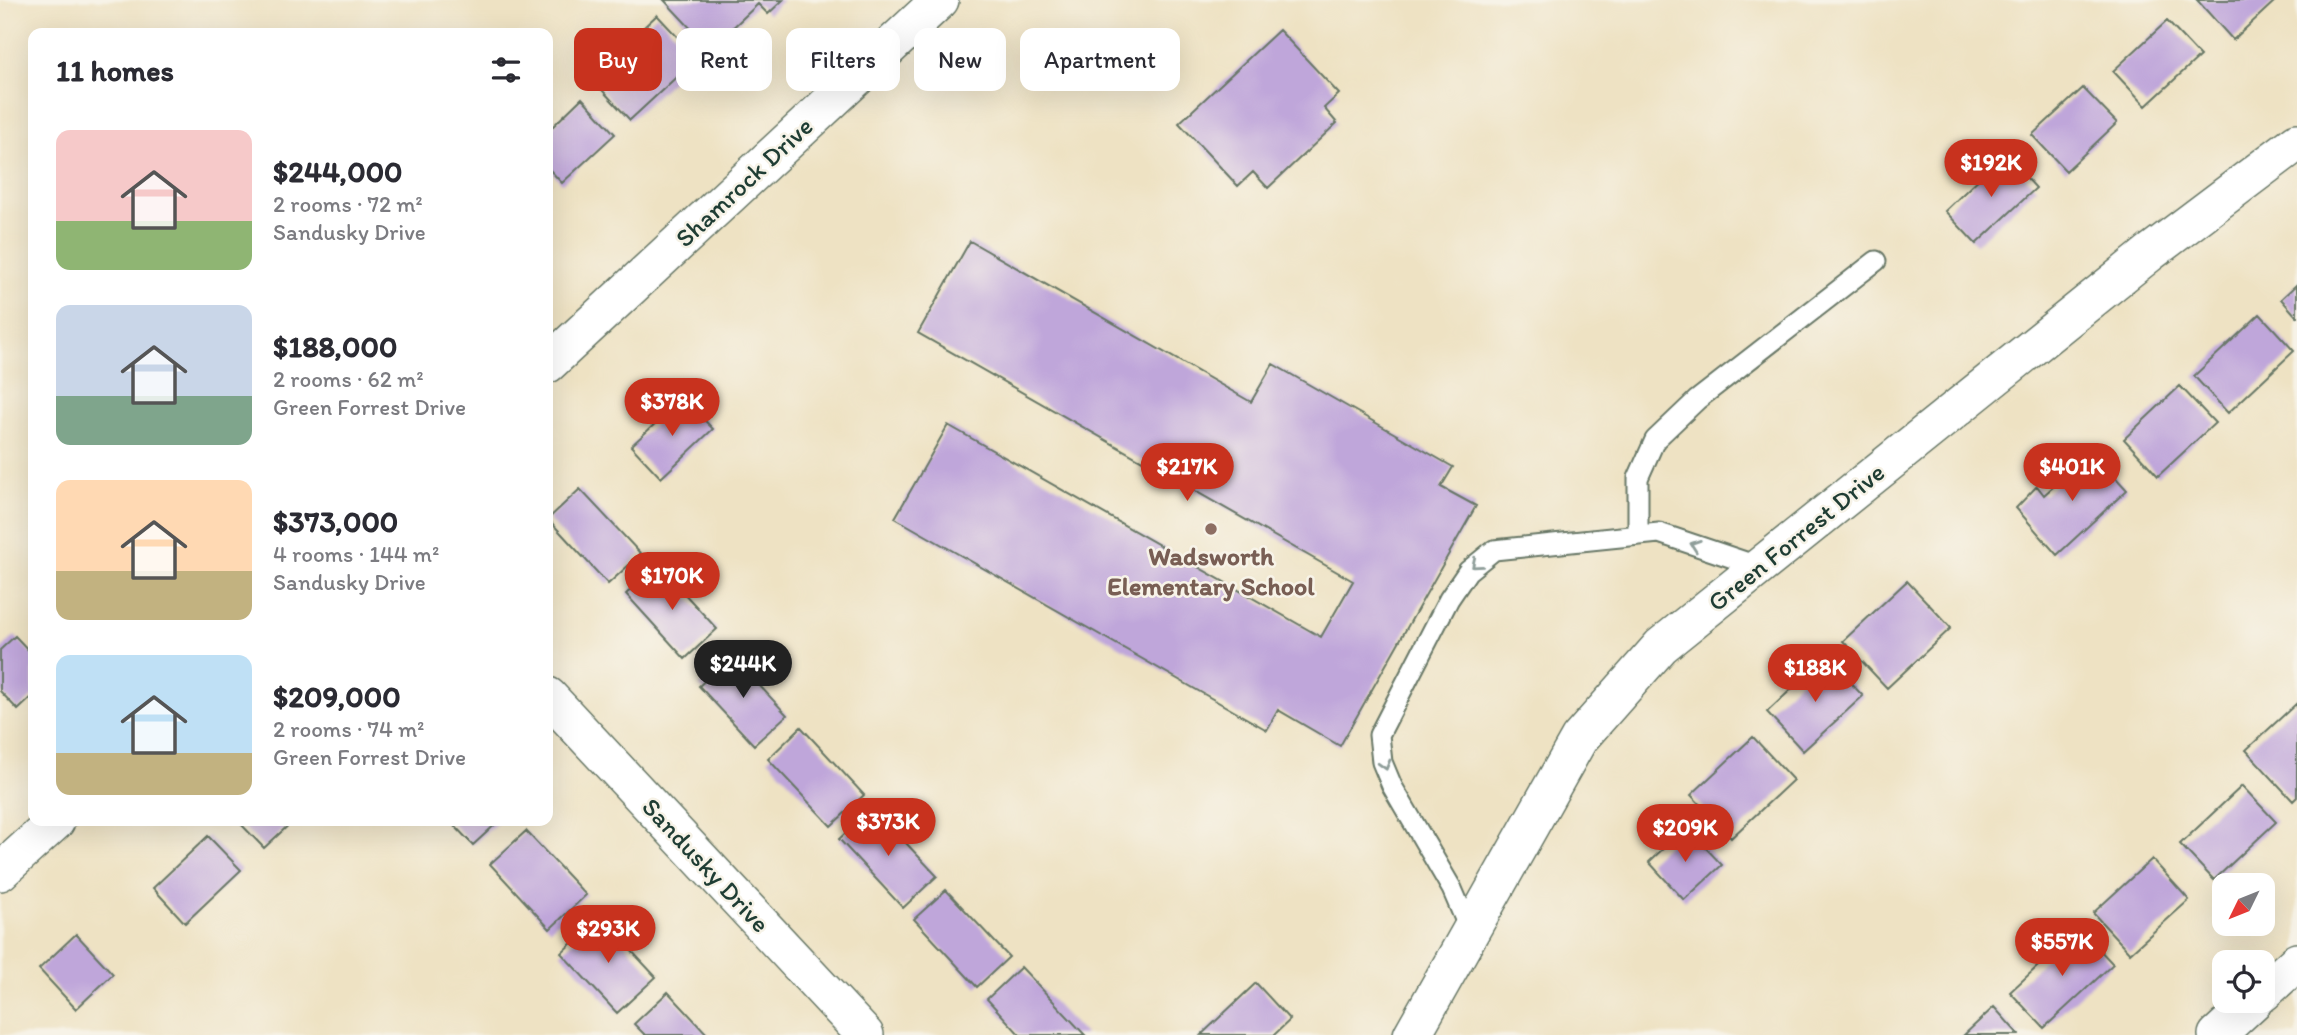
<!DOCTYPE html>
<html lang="en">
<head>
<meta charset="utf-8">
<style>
  :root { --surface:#fff; --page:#f7f7f7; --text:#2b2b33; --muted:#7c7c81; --accent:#c8321e }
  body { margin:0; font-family:Itim,sans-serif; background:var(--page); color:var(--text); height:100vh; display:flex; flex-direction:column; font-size:26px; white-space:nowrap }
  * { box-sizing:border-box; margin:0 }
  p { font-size:23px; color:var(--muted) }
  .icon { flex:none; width:38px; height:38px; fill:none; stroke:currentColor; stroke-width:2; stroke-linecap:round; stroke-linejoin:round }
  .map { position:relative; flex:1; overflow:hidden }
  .details { position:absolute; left:28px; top:28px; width:525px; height:798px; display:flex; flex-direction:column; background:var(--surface); border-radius:14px; box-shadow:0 7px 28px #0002 }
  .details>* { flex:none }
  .guide { position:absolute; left:574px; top:28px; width:665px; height:63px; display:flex; gap:14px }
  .needle { width:46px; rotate:227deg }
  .controls { position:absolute; left:2212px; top:873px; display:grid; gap:14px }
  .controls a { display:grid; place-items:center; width:63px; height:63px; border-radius:14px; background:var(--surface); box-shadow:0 7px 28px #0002; font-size:35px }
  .price { position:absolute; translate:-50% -60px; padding:0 16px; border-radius:24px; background:var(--accent); color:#fff; font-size:23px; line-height:46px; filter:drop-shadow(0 2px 4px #0008) }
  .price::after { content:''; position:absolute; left:50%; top:42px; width:21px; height:16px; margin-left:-10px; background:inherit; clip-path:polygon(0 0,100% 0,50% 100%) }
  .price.selected { background:#222; color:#fff }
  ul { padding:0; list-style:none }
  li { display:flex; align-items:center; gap:21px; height:175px; padding:0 28px }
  li span { display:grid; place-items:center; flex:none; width:196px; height:140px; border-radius:14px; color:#555 }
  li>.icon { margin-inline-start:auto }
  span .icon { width:84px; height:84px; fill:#fffc; stroke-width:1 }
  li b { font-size:30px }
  h2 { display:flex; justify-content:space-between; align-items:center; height:84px; padding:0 28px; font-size:30px }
  .chip { padding:0 24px; border-radius:14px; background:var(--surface); box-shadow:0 7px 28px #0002; font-size:24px; line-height:63px }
  .chip.selected { background:var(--accent); color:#fff }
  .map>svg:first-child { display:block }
</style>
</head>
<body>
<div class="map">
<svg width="2297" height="1035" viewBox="0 0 2297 1035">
  <rect width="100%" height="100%" fill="#f7f3e8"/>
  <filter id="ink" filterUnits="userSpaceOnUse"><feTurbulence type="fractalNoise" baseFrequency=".0143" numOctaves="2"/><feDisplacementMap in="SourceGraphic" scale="14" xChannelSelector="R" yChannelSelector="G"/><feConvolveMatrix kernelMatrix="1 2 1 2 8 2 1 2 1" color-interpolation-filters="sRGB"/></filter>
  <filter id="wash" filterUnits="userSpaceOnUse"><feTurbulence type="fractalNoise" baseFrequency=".00686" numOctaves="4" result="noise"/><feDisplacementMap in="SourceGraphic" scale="28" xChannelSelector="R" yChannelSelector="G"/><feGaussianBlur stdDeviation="1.57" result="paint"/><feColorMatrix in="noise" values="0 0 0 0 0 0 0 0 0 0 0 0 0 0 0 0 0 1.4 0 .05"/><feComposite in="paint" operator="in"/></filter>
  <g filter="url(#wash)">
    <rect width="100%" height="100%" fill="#eee2c3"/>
    <g id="blocks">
      <path fill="#bfa6da" d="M664,0H783L768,14L758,4L710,49Z
        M2197,0H2276L2233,40Z
        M657,15L697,58L630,120L590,77Z
        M2167,21L2200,56L2146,106L2113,71Z
        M1279,30L1339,94L1324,108L1337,123L1268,188L1253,172L1238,186L1179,123Z
        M2083,88L2117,123L2066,171L2032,135Z
        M582,98L615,134L562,183L548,168V131Z
        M2005,154L2036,188L1976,244L1945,211Z
        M970,241L1251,402L1273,364L1453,467L1441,487L1476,506L1340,746L1278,710L1267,730L895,518L948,425L1321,637L1353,581L918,333Z
        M2297,284V317L2281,299Z
        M2260,314L2294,351L2228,413L2194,376Z
        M2180,386L2215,423L2158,476L2124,439Z
        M683,398L713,429L661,478L631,446Z
        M2092,452L2127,490L2057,555L2016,508L2037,486L2044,495Z
        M580,489L641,554L608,584L548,519Z
        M658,565L717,629L685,659L626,594Z
        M1907,581L1951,628L1887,688L1843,641Z
        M15,636L33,655V696L18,710L0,691V650Z
        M732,656L787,715L754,745L699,686Z
        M1826,657L1863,696L1803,751L1767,712Z
        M2297,703V797L2293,801L2246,750Z
        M801,727L864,795L831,826L768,759Z
        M1753,737L1793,780L1731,838L1691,795Z
        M2242,786L2276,822L2214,880L2180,844Z
        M873,808L937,876L903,908L839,839Z
        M238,821H293L264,848Z
        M450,821H499L473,845Z
        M1686,827L1722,865L1684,900L1649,862Z
        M526,831L586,895L550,929L490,864Z
        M208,836L241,870L185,923L153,888Z
        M2152,859L2189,900L2130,953L2093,913Z
        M946,890L1009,957L977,987L914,919Z
        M600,917L656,977L617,1013L561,953Z
        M2079,928L2113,964L2044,1028L2010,992Z
        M76,934L113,974L76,1009L39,969Z
        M1021,967L1085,1035H1020L987,999Z
        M1256,983L1290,1020L1274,1035H1201Z
        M668,992L708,1035H645L634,1024Z
        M1994,1007L2019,1035H1964Z"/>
    </g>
  </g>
  <g filter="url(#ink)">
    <use href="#blocks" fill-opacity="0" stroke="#677766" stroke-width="2"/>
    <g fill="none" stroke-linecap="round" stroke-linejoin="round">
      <defs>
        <path id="service" d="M1638,535V478L1655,440L1697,400L1876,261
          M1471,933L1452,889L1392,786L1382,762L1379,735L1449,599L1468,571L1494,550L1659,533L1760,567"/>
        <path id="minor" d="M548,364L940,0
          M548,696L865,1035
          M0,872L56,821
          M2263,993L2297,962
          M1412,1035L1579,739L1661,646L2151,252L2297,142
          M2217,1035L2254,1001"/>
      </defs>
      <use href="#service" stroke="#677766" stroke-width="23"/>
      <use href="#minor" stroke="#677766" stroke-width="40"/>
      <use href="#service" stroke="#fff" stroke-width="19"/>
      <use href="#minor" stroke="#fff" stroke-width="37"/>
    </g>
    <defs><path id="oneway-chevron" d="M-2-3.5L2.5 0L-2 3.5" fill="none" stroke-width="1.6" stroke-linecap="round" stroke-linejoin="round" transform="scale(1.75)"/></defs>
    <g stroke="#8f9e9a">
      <use href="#oneway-chevron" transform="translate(1695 545) rotate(-161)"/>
      <use href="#oneway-chevron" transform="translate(1476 564) rotate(140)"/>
      <use href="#oneway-chevron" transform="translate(1385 765) rotate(74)"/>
    </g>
  </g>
  <circle fill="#8d6e63" stroke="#f7f3e8" stroke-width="2.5" cx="1211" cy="529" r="7"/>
  <g text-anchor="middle" stroke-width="5" stroke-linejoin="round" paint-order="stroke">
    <g font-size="26" fill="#1f3d34" stroke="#f7f3e8">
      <text transform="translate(744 182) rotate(-43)" y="9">Shamrock Drive</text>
      <text transform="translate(1796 537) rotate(-39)" y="9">Green Forrest Drive</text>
      <text transform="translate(706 865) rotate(47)" y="9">Sandusky Drive</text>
    </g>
    <g font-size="26" font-weight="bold" fill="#785e54" stroke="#f7f3e8">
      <text x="1211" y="565">Wadsworth<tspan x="1211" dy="30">Elementary School</tspan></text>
    </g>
  </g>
</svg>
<div class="controls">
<a><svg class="needle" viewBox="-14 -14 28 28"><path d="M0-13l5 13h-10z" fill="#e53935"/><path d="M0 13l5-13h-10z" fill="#7c7c81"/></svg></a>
<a><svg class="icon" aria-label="locate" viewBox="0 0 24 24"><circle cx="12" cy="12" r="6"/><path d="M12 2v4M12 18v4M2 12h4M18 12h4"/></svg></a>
</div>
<b class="price" style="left:1991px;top:199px">$192K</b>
<b class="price" style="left:672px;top:438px">$378K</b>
<b class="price" style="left:1187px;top:503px">$217K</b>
<b class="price" style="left:2072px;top:503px">$401K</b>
<b class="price" style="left:672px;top:612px">$170K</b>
<b class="price selected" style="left:743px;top:700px">$244K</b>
<b class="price" style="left:1815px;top:704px">$188K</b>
<b class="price" style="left:888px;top:858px">$373K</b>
<b class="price" style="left:1685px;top:864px">$209K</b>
<b class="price" style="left:608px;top:965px">$293K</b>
<b class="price" style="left:2062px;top:978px">$557K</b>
<div class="guide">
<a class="chip selected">Buy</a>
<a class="chip">Rent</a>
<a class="chip">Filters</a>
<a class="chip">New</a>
<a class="chip">Apartment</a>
</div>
<section class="details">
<h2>11 homes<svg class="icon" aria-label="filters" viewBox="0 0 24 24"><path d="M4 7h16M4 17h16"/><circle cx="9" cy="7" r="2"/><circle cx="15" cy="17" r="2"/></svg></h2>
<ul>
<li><span style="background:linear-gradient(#f6c9c9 65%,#8fb573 0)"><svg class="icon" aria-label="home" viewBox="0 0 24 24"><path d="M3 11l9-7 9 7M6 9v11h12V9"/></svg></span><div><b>$244,000</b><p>2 rooms · 72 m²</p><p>Sandusky Drive</p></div></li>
<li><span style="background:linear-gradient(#c9d6e8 65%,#7fa58c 0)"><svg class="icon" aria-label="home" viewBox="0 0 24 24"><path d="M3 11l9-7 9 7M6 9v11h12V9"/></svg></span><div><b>$188,000</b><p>2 rooms · 62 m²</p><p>Green Forrest Drive</p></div></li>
<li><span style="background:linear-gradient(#ffd9b3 65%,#c2b280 0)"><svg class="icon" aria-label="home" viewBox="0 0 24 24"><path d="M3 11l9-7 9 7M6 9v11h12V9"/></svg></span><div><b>$373,000</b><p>4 rooms · 144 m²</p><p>Sandusky Drive</p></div></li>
<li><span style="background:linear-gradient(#bfe0f5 70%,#c2b280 0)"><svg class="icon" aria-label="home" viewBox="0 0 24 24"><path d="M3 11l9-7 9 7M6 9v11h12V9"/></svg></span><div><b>$209,000</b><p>2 rooms · 74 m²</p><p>Green Forrest Drive</p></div></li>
</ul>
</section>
</div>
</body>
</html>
